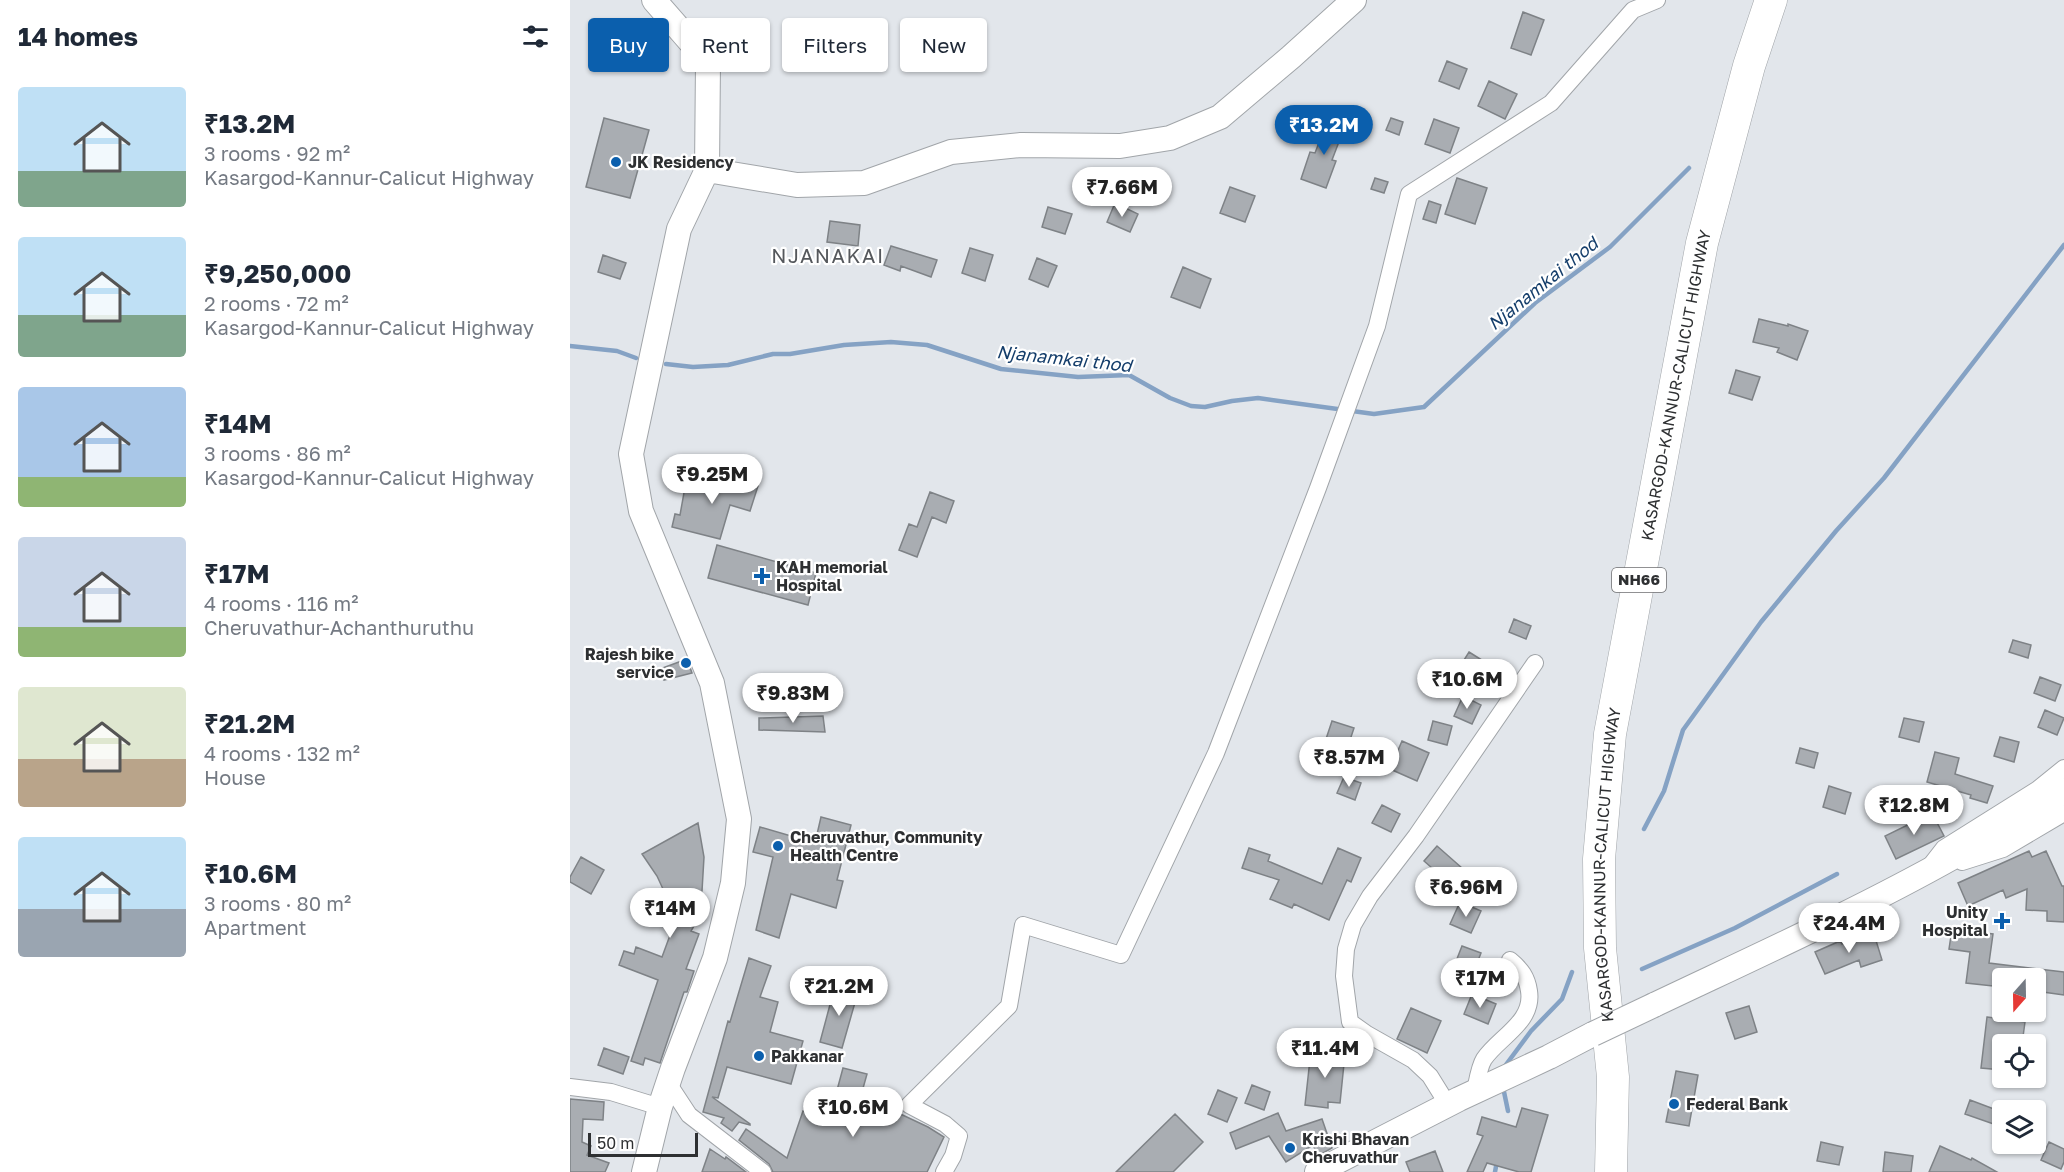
<!DOCTYPE html>
<html lang="en">
<head>
<meta charset="utf-8">
<style>
  :root { --surface:#fff; --page:#f6f6f7; --text:#1f2937; --muted:#747a83; --accent:#0b5fad }
  body { margin:0; font-family:"Golos Text",sans-serif; background:var(--page); color:var(--text); height:100vh; display:flex; flex-direction:column; font-size:22px; white-space:nowrap }
  * { box-sizing:border-box; margin:0 }
  p { font-size:20px; color:var(--muted) }
  .icon { flex:none; width:33px; height:33px; fill:none; stroke:currentColor; stroke-width:2; stroke-linecap:round; stroke-linejoin:round }
  .map { position:relative; flex:1; overflow:hidden }
  .drawer { display:flex; flex-direction:column; background:var(--surface); width:570px }
  .drawer>* { flex:none }
  .banner { position:absolute; left:18px; top:18px; width:570px; height:54px; display:flex; gap:12px }
  .needle { width:39px; rotate:200deg }
  .fabs { position:absolute; left:1422px; top:968px; display:grid; gap:12px }
  .fabs a { display:grid; place-items:center; width:54px; height:54px; border-radius:6px; background:var(--surface); box-shadow:0 2px 4px #0004; font-size:30px }
  .scale { position:absolute; left:18px; bottom:15px; width:110px; box-sizing:border-box; padding-left:6px; border:3px solid #2e3032; border-top:0; font-size:16px; line-height:21px; white-space:nowrap; color:#2e3032; -webkit-text-stroke:4px #fff; paint-order:stroke }
  .price { position:absolute; translate:-50% -51px; padding:0 14px; border-radius:21px; background:#fff; color:#222; font-size:20px; line-height:39px; filter:drop-shadow(0 2px 3px #0008) }
  .price::after { content:''; position:absolute; left:50%; top:36px; width:18px; height:14px; margin-left:-9px; background:inherit; clip-path:polygon(0 0,100% 0,50% 100%) }
  .price.active { background:var(--accent); color:#fff }
  ul { padding:0; list-style:none }
  li { display:flex; align-items:center; gap:18px; height:150px; padding:0 18px }
  li span { display:grid; place-items:center; flex:none; width:168px; height:120px; border-radius:6px; color:#555 }
  li>.icon { margin-inline-start:auto }
  span .icon { width:72px; height:72px; fill:#fffc; stroke-width:1 }
  li b { font-size:26px }
  h2 { display:flex; justify-content:space-between; align-items:center; height:72px; padding:0 18px; font-size:26px }
  .chip { padding:0 21px; border-radius:6px; background:var(--surface); box-shadow:0 2px 4px #0004; font-size:21px; line-height:54px }
  .chip.active { background:var(--accent); color:#fff }
  main { display:flex; flex:1; min-height:0 }
  .map>svg:first-child { display:block }
</style>
</head>
<body>
<main>
<section class="drawer">
<h2>14 homes<svg class="icon" aria-label="filters" viewBox="0 0 24 24"><path d="M4 7h16M4 17h16"/><circle cx="9" cy="7" r="2"/><circle cx="15" cy="17" r="2"/></svg></h2>
<ul>
<li><span style="background:linear-gradient(#bfe0f5 70%,#7fa58c 0)"><svg class="icon" aria-label="home" viewBox="0 0 24 24"><path d="M3 11l9-7 9 7M6 9v11h12V9"/></svg></span><div><b>₹13.2M</b><p>3 rooms · 92 m²</p><p>Kasargod-Kannur-Calicut Highway</p></div></li>
<li><span style="background:linear-gradient(#bfe0f5 65%,#7fa58c 0)"><svg class="icon" aria-label="home" viewBox="0 0 24 24"><path d="M3 11l9-7 9 7M6 9v11h12V9"/></svg></span><div><b>₹9,250,000</b><p>2 rooms · 72 m²</p><p>Kasargod-Kannur-Calicut Highway</p></div></li>
<li><span style="background:linear-gradient(#a9c7e8 75%,#8fb573 0)"><svg class="icon" aria-label="home" viewBox="0 0 24 24"><path d="M3 11l9-7 9 7M6 9v11h12V9"/></svg></span><div><b>₹14M</b><p>3 rooms · 86 m²</p><p>Kasargod-Kannur-Calicut Highway</p></div></li>
<li><span style="background:linear-gradient(#c9d6e8 75%,#8fb573 0)"><svg class="icon" aria-label="home" viewBox="0 0 24 24"><path d="M3 11l9-7 9 7M6 9v11h12V9"/></svg></span><div><b>₹17M</b><p>4 rooms · 116 m²</p><p>Cheruvathur-Achanthuruthu</p></div></li>
<li><span style="background:linear-gradient(#dfe7d0 60%,#b9a48a 0)"><svg class="icon" aria-label="home" viewBox="0 0 24 24"><path d="M3 11l9-7 9 7M6 9v11h12V9"/></svg></span><div><b>₹21.2M</b><p>4 rooms · 132 m²</p><p>House</p></div></li>
<li><span style="background:linear-gradient(#bfe0f5 60%,#9aa5b1 0)"><svg class="icon" aria-label="home" viewBox="0 0 24 24"><path d="M3 11l9-7 9 7M6 9v11h12V9"/></svg></span><div><b>₹10.6M</b><p>3 rooms · 80 m²</p><p>Apartment</p></div></li>
</ul>
</section>
<div class="map">
<svg width="1494" height="1172" viewBox="0 0 1494 1172">
  <rect width="100%" height="100%" fill="#e2e6eb"/>
  <g fill="none" stroke-linecap="round" stroke-linejoin="round">
    <path stroke="#85a2c4" stroke-width="4.5" d="M0,346L47,351L66,358
      M96,364L123,367L158,365L203,354H220L274,345L321,342L357,345L431,369L508,377L559,375L600,398L621,406L635,407L662,401L688,398L804,414L854,407L965,303L1040,247L1119,168
      M1074,829L1094,791L1113,730L1191,622L1266,531L1314,478L1494,245
      M1072,969L1165,928L1267,874
      M935,1066L961,1031L992,999L1002,972
      M933,1087L938,1111
      M925,1172L927,1161"/>
  </g>
  <path fill="#a9adb2" stroke="#7e8286" stroke-width="1.5" d="M953,12L974,20L961,55L941,48Z
    M877,61L897,69L889,89L869,81Z
    M919,81L947,94L935,119L908,106Z
    M34,118L79,130L60,198L16,187Z
    M821,118L833,122L829,135L816,130Z
    M758,119L775,126L762,160L766,161L756,188L731,179L740,152L745,153Z
    M864,119L889,128L880,153L855,144Z
    M805,178L818,182L814,193L801,189Z
    M887,178L917,188L905,224L875,214Z
    M660,187L685,196L675,222L650,213Z
    M859,201L871,205L866,223L853,219Z
    M545,203L568,214L560,232L537,222Z
    M478,207L502,214L495,234L472,227Z
    M260,221L290,225L288,246L257,242Z
    M321,246L367,260L361,277L331,266L330,271L314,265Z
    M400,248L423,255L415,281L392,273Z
    M33,255L56,263L50,279L28,272Z
    M467,258L487,266L478,287L459,279Z
    M613,267L641,279L630,308L601,297Z
    M1189,319L1218,326V324L1238,331L1227,360L1207,352L1209,348L1183,342Z
    M1166,370L1190,377L1182,400L1159,393Z
    M117,476L162,485L164,479L188,486L180,511L160,505L150,539L102,527L105,514L110,515Z
    M360,492L384,501L376,523L362,517L347,557L329,550L339,524L347,527Z
    M147,545L246,573L238,605L138,578Z
    M944,619L961,626L956,639L939,632Z
    M1443,640L1461,645L1458,658L1439,652Z
    M899,652L915,662L905,678L889,668Z
    M117,659L122,673L94,680L90,669Z
    M1470,677L1491,685L1485,701L1464,693Z
    M893,696L911,705L902,724L884,716Z
    M1475,710L1494,718L1487,735L1468,727Z
    M253,716L255,732L189,730V718Z
    M1334,718L1354,722L1349,742L1329,737Z
    M762,721L784,728L775,755L753,748Z
    M863,721L882,726L877,745L858,740Z
    M1430,737L1449,742L1444,762L1424,756Z
    M832,741L859,753L847,781L820,769Z
    M1230,748L1248,753L1244,768L1226,763Z
    M1365,752L1389,758L1385,774L1423,786L1417,803L1400,798L1401,795L1357,782Z
    M774,777L791,783L785,800L767,793Z
    M1259,786L1281,793L1275,814L1253,807Z
    M812,805L830,814L821,832L802,823Z
    M1362,813L1374,836L1326,859L1315,836Z
    M251,817L281,825L267,880L273,881L266,908L221,894L209,938L186,930L203,857L183,852L190,827L245,843Z
    M128,823L134,857L132,891L124,910L131,914L121,931L129,934L116,969L124,971L117,992H114L90,1063L75,1058L73,1065L61,1061L88,980L49,965L54,951L64,954L66,947L92,957L106,919L98,914L109,897L93,889L87,876L72,854Z
    M867,846L892,868L879,883L854,861Z
    M679,848L700,855L698,861L752,884L768,848L791,858L781,882L777,880L759,920L724,904L722,908L700,899L709,880L672,868Z
    M1459,851L1462,857L1476,851L1492,886H1494V922L1477,921V911L1456,910L1457,889L1436,898L1433,890L1398,906L1388,883Z
    M11,857L34,870L21,894L0,882V877Z
    M890,902L911,911L901,933L880,924Z
    M1382,929L1423,934L1419,963L1494,972V995L1466,991V978H1432V987L1396,983L1400,952L1379,949Z
    M1304,934L1312,960L1291,967L1289,960L1255,974L1245,952L1270,941L1272,944Z
    M892,946L911,953L902,976L883,969Z
    M179,958L201,966L190,997L208,1002L200,1032L233,1041L221,1084L157,1067L148,1098L142,1097L180,1124V1125L169,1122L162,1131L151,1123L154,1118L133,1112L158,1021L160,1022Z
    M265,986L288,992L272,1048L250,1042Z
    M902,994L926,1004L918,1024L894,1014Z
    M1179,1006L1187,1032L1165,1039L1156,1013Z
    M841,1008L871,1021L857,1053L827,1039Z
    M1417,1017L1455,1022L1452,1044H1432V1070L1411,1068Z
    M34,1048L59,1057L53,1074L28,1065Z
    M741,1050L775,1054L770,1103L758,1102V1108L735,1105Z
    M273,1068L297,1074L290,1099L321,1112L322,1110L358,1127L374,1137L357,1172H203L199,1164L169,1140L176,1129L217,1158L233,1111L259,1120Z
    M1106,1071L1128,1075L1119,1126L1096,1122Z
    M682,1085L700,1092L694,1110L675,1103Z
    M648,1090L667,1098L657,1122L638,1114Z
    M0,1099L34,1102L33,1120L13,1119L12,1142L21,1146L17,1155L39,1163L35,1172H0Z
    M1400,1100L1432,1112V1127L1395,1114Z
    M952,1108L978,1115L961,1172H949L917,1163L913,1172H897L913,1136L907,1134L912,1117L946,1127Z
    M708,1113L716,1131L752,1119L762,1148L748,1156L743,1145L716,1162L699,1136L666,1149L660,1133Z
    M605,1114L633,1142L603,1172H546Z
    M1251,1142L1273,1147L1269,1165L1247,1161Z
    M1479,1142L1494,1149V1162L1491,1169L1471,1160Z
    M1370,1146L1401,1160L1402,1158L1427,1172H1359Z
    M140,1149L155,1159L156,1157L176,1172H132Z
    M865,1151L873,1172H840L836,1162Z
    M1315,1152L1343,1156L1341,1172H1313Z"/>
  <g fill="none" stroke-linecap="round" stroke-linejoin="round">
    <defs>
      <path id="street" d="M1392,862L1433,849L1494,813
        M1360,866L1374,848L1468,789L1494,768
        M98,1083L119,1115L193,1172
        M0,1087L41,1092L90,1107
        M905,1091C907,1082 909,1067 914,1059C929,1037 964,1022 959,991C957,977 951,969 940,960
        M878,1105L860,1076L843,1060L797,1034L780,1022L774,976L776,949L783,925L800,896L846,836L965,663
        M374,1172L383,1156L389,1136L375,1124L339,1105L439,1006L453,925L551,955L646,753L748,488L807,326L839,194L981,103L1063,10L1087,0"/>
      <path id="secondary" d="M137,170L227,185L294,183L381,152L451,145L550,146L600,138L650,117L721,57L784,0
        M1084,1005C1185,957 1287,911 1385,856C1423,835 1460,817 1494,790
        M74,1172L90,1107L103,1068L145,958L163,883L169,819L142,683L71,511L61,454L109,229L137,170L138,62L84,0
        M747,1172L889,1099L979,1057L1023,1034"/>
      <g id="highway">
        <path id="s1" d="M1041,1172L1043,1077L1030,948L1029,859L1040,734L1132,243L1179,66L1201,0"/>
      </g>
    </defs>
    <use href="#street" stroke="#a1a5a9" stroke-width="18"/>
    <use href="#secondary" stroke="#a1a5a9" stroke-width="26"/>
    <use href="#highway" stroke="#a1a5a9" stroke-width="33"/>
    <use href="#street" stroke="#fff" stroke-width="16"/>
    <use href="#secondary" stroke="#fff" stroke-width="24"/>
    <use href="#highway" stroke="#fff" stroke-width="32"/>
    <defs>
      <path id="secondary-bridge" d="M1023,1034L1084,1005"/>
    </defs>
    <use href="#secondary-bridge" stroke="#a1a5a9" stroke-width="26" stroke-linecap="butt"/>
    <use href="#secondary-bridge" stroke="#fff" stroke-width="24"/>
  </g>
  <g fill="#0b5fad" stroke="#fff" stroke-width="2">
    <circle cx="46" cy="162" r="6"/>
    <path d="M189 567h6v6h6v6h-6v6h-6v-6h-6v-6h6z"/>
    <circle cx="116" cy="663" r="6"/>
    <circle cx="208" cy="846" r="6"/>
    <path d="M1429 912h6v6h6v6h-6v6h-6v-6h-6v-6h6z"/>
    <circle cx="189" cy="1056" r="6"/>
    <circle cx="1104" cy="1104" r="6"/>
    <circle cx="720" cy="1148" r="6"/>
  </g>
  <g text-anchor="middle" stroke-width="4.5" stroke-linejoin="round" paint-order="stroke">
    <rect fill="#fff" stroke="#6d6e70" stroke-width="1.5" x="1042" y="568" width="54" height="24" rx="4.5"/>
    <g font-size="15" font-weight="bold" fill="#2e3032">
      <text x="1069" y="585">NH66</text>
    </g>
    <g font-size="16" font-weight="bold" fill="#2e3032" stroke="#fff" text-anchor="start">
      <text x="58" y="168">JK Residency</text>
      <text x="206" y="573">KAH memorial<tspan x="206" dy="18">Hospital</tspan></text>
      <text x="104" y="660" text-anchor="end">Rajesh bike<tspan x="104" dy="18">service</tspan></text>
      <text x="220" y="843">Cheruvathur, Community<tspan x="220" dy="18">Health Centre</tspan></text>
      <text x="1418" y="918" text-anchor="end">Unity<tspan x="1418" dy="18">Hospital</tspan></text>
      <text x="201" y="1062">Pakkanar</text>
      <text x="1116" y="1110">Federal Bank</text>
      <text x="732" y="1145">Krishi Bhavan<tspan x="732" dy="18">Cheruvathur</tspan></text>
    </g>
    <g font-size="16" fill="#2e3032" stroke="#fff">
      <text dy="6" stroke="none"><textPath href="#s1" startOffset="794">KASARGOD-KANNUR-CALICUT HIGHWAY</textPath></text>
      <text dy="6" stroke="none"><textPath href="#s1" startOffset="308">KASARGOD-KANNUR-CALICUT HIGHWAY</textPath></text>
    </g>
    <g font-size="18" font-style="italic" fill="#153e6b" stroke="#fff">
      <text transform="translate(973 284) rotate(-39)" y="6">Njanamkai thod</text>
      <text transform="translate(494 359) rotate(6)" y="6">Njanamkai thod</text>
    </g>
    <g font-size="20" letter-spacing="1.5" fill="#55585c" stroke="#fff">
      <text x="258" y="263">NJANAKAI</text>
    </g>
  </g>
</svg>
<div class="fabs">
<a><svg class="needle" viewBox="-14 -14 28 28"><path d="M0-13l5 13h-10z" fill="#e53935"/><path d="M0 13l5-13h-10z" fill="#747a83"/></svg></a>
<a><svg class="icon" aria-label="locate" viewBox="0 0 24 24"><circle cx="12" cy="12" r="6"/><path d="M12 2v4M12 18v4M2 12h4M18 12h4"/></svg></a>
<a><svg class="icon" aria-label="layers" viewBox="0 0 24 24"><path d="M12 4l9 5-9 5-9-5zM3 14l9 5 9-5"/></svg></a>
</div>
<div class="scale">50 m</div>
<b class="price active" style="left:754px;top:156px">₹13.2M</b>
<b class="price" style="left:552px;top:218px">₹7.66M</b>
<b class="price" style="left:142px;top:505px">₹9.25M</b>
<b class="price" style="left:897px;top:710px">₹10.6M</b>
<b class="price" style="left:223px;top:724px">₹9.83M</b>
<b class="price" style="left:779px;top:788px">₹8.57M</b>
<b class="price" style="left:1344px;top:836px">₹12.8M</b>
<b class="price" style="left:896px;top:918px">₹6.96M</b>
<b class="price" style="left:100px;top:939px">₹14M</b>
<b class="price" style="left:1279px;top:954px">₹24.4M</b>
<b class="price" style="left:910px;top:1009px">₹17M</b>
<b class="price" style="left:269px;top:1017px">₹21.2M</b>
<b class="price" style="left:755px;top:1079px">₹11.4M</b>
<b class="price" style="left:283px;top:1138px">₹10.6M</b>
<div class="banner">
<a class="chip active">Buy</a>
<a class="chip">Rent</a>
<a class="chip">Filters</a>
<a class="chip">New</a>
</div>
</div>
</main>
</body>
</html>
